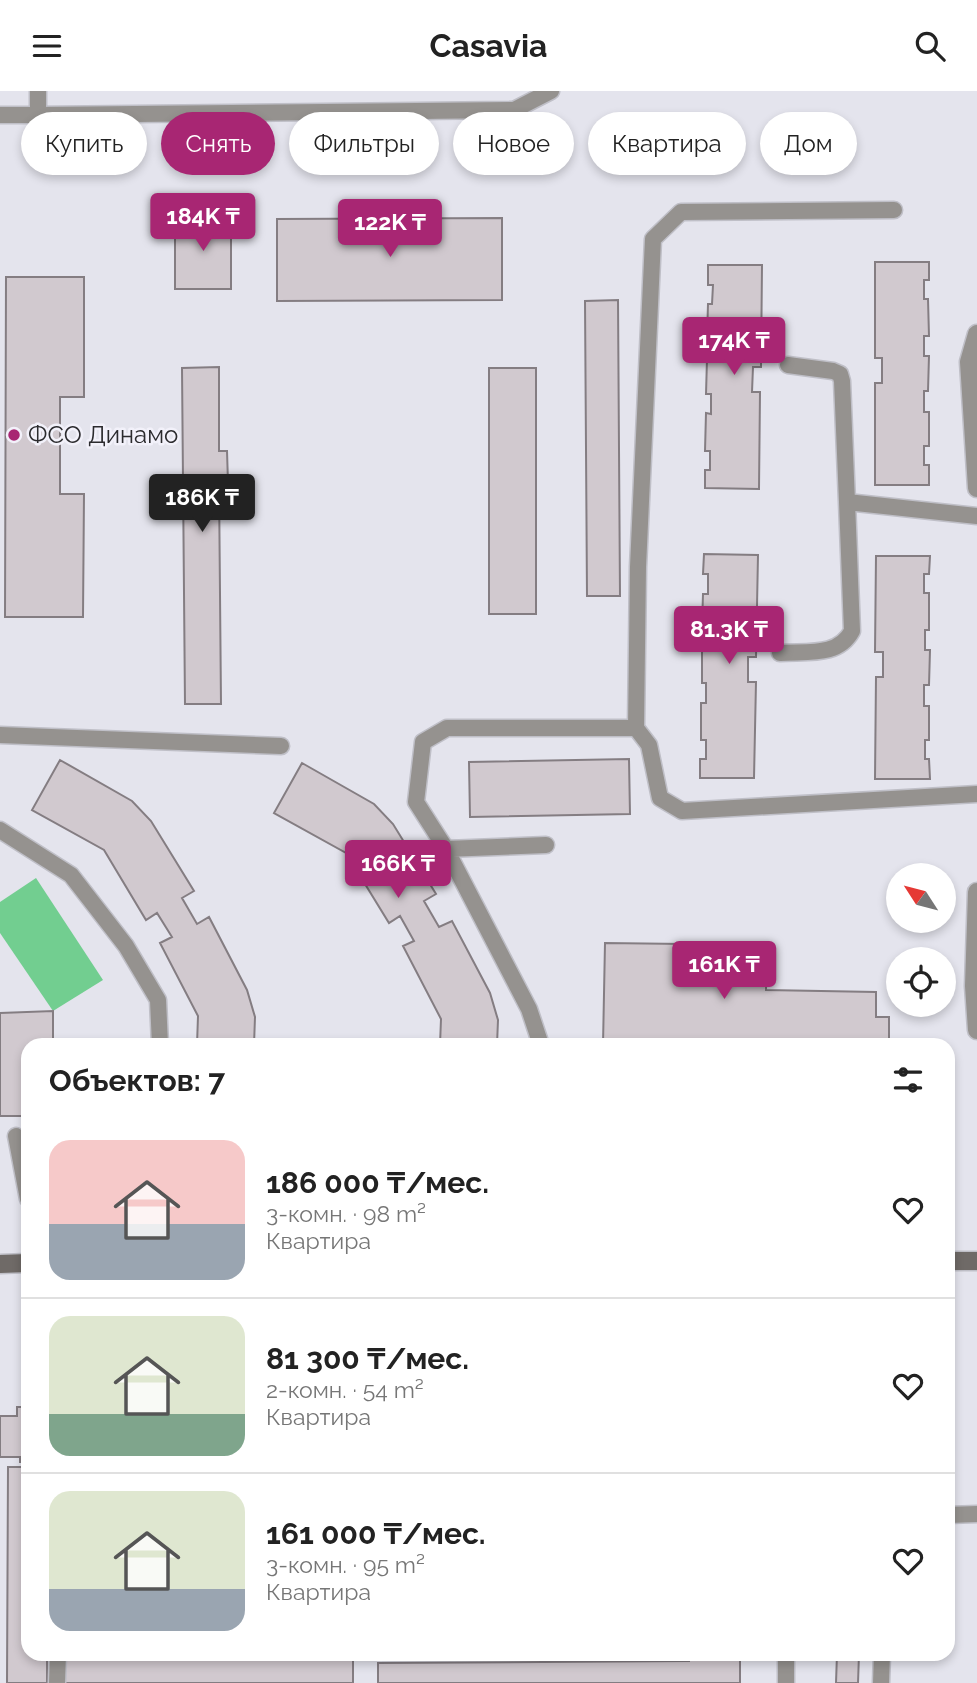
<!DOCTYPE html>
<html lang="ru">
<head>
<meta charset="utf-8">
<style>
  :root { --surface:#fff; --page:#f2f2f2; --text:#222; --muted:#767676; --line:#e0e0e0; --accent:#a82673 }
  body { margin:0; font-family:Raleway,sans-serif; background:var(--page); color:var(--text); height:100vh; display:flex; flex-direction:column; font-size:26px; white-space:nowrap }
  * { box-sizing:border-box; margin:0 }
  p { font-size:23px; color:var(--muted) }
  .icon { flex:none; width:38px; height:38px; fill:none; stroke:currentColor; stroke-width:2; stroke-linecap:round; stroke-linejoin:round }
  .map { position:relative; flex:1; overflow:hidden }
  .side { position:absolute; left:21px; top:947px; width:934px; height:623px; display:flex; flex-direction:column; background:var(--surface); border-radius:21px; box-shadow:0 4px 10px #0003 }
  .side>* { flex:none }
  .banner { position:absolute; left:21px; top:21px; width:936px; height:63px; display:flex; gap:14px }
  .needle { width:46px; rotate:306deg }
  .tools { position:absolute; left:886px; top:772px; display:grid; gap:14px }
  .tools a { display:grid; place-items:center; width:70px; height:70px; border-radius:50%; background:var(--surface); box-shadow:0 4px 10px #0003; font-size:35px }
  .price { position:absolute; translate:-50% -60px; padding:0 16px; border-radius:7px; background:var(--accent); color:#fff; font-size:23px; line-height:46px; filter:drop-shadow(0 2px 4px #0008) }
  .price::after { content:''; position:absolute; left:50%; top:42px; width:21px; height:16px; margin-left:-10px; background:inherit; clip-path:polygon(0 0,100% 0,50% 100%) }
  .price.selected { background:#222; color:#fff }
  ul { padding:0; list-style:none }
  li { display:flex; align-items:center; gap:21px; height:175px; padding:0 28px }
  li+li { border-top:2px solid var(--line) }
  li span { display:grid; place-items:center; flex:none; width:196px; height:140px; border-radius:21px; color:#555 }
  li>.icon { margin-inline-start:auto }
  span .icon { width:84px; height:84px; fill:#fffc; stroke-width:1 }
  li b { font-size:30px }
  h2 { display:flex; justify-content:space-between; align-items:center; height:84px; padding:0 28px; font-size:30px }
  .pill { padding:0 24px; border-radius:32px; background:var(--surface); box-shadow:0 4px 10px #0003; font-size:24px; line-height:63px }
  .pill.selected { background:var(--accent); color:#fff }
  header { display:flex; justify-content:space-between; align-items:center; height:91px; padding:0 28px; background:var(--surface); font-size:32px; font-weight:700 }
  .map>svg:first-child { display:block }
</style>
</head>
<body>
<header><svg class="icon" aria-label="menu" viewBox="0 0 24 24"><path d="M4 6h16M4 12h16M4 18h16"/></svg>Casavia<svg class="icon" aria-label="search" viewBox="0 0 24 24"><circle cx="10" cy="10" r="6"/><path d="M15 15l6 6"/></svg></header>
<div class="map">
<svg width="977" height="1592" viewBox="0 0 977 1592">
  <rect width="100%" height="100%" fill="#e4e4ed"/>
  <path fill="#72ce90" d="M36,787L103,889L53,920L0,842V811Z"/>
  <path fill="#d1c9cf" stroke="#847d82" stroke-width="2" d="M175,126H231V198H175Z
    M502,127V209L277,210V128Z
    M875,171H929V189H924V208H928L929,245H924V265H929L928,300H924V321H929V355H924V374H929V394H875V292H882V267H875Z
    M708,174H762L761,276H753L752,301H760L759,398L705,397V379H710V360H705L706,322L711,323V303H706L707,268H712V247H707L708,213H712L713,194H708Z
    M6,186H84V306H60V403H84L83,526H5Z
    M618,209L620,505H587L585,210Z
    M219,276V360H227L228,392H219L221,613H185L182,277Z
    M489,277H536V523H489Z
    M704,463L758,464L756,566H748V591H756L754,687H700V668H706V649H701V612H706V592H702V557H707V537L702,536L703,503H708V483H703Z
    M876,465H930L929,483H924V502H929V539H925V559H930L929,594H924V615H929V649H925V668H929L930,688H875L876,586H883V561H875Z
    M629,668L630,723L470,726L469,671Z
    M60,669L132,710L151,730L194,800L182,807L197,833L209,826L247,899L255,926L254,954H197L198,925L160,852L172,846L157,822L146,829L104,759L32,719Z
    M302,672L374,713L393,733L436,803L424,810L439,836L452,830L490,902L498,929L497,954H440L441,928L403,855L414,850L400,825L389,832L346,762L274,722Z
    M605,852L767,854L766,899L876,901V926H889V954H603Z
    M53,920V954H28V1025H0V922Z
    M17,1316H28V1371H20V1366H0V1325H17Z
    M8,1376H28V1563H47V1592H7Z
    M64,1563H353V1592H64Z
    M689,1563H740V1592H378V1572L689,1570Z
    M837,1563H859L858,1592H836Z"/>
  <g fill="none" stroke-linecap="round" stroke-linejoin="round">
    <defs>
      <path id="service" d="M0,24H38V0
        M38,24L514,19L551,0
        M788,274L833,280L840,283L842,290L847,411
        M780,562C808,560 838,566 852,540L847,411L977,425
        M636,637L638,476L653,148L681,121L894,119
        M0,644L281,655
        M0,739L71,784L126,855L158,909L160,954
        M446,758L546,754
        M541,954L529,918L446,758L416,711L423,651L447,637H636L649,654L660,707L682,720L977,703
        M16,1045L28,1108
        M948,1424L977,1423
        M57,1592L58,1563
        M786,1592V1563
        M881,1592L882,1563"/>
      <path id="minor" d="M977,243L969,271L977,397
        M977,801L974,895L977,939"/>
      <path id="secondary" d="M948,1170H977
        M0,1173L28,1172"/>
    </defs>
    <use href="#service" stroke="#bfbfc7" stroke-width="19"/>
    <use href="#minor" stroke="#bfbfc7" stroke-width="21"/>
    <use href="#secondary" stroke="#bfbfc7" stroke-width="21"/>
    <use href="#service" stroke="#95928f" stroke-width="16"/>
    <use href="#minor" stroke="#95928f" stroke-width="18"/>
    <use href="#secondary" stroke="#6f6a67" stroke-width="18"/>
  </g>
  <circle fill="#a82673" stroke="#f2f1fa" stroke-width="2.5" cx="14" cy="344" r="7"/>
  <g text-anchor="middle" stroke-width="5" stroke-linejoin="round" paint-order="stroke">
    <g font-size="24" fill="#2b2b2e" stroke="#f2f1fa" text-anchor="start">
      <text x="28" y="352">ФСО Динамо</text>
    </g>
  </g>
</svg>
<div class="tools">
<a><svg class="needle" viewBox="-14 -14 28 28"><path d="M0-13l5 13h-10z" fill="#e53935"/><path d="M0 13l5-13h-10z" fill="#767676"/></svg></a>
<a><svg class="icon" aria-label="locate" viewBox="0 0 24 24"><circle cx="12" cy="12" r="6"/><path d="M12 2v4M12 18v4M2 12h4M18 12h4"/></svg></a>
</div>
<b class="price" style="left:203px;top:162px">184K ₸</b>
<b class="price" style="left:390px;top:168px">122K ₸</b>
<b class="price" style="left:734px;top:286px">174K ₸</b>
<b class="price selected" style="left:202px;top:443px">186K ₸</b>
<b class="price" style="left:729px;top:575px">81.3K ₸</b>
<b class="price" style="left:398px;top:809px">166K ₸</b>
<b class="price" style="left:724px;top:910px">161K ₸</b>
<div class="banner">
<a class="pill">Купить</a>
<a class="pill selected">Снять</a>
<a class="pill">Фильтры</a>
<a class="pill">Новое</a>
<a class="pill">Квартира</a>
<a class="pill">Дом</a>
</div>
<section class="side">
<h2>Объектов: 7<svg class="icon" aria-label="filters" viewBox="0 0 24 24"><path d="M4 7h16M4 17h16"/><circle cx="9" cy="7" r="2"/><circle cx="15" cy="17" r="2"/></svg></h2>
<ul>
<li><span style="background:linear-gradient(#f6c9c9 60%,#9aa5b1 0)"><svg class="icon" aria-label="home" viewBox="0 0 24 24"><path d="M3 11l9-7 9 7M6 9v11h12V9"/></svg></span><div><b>186 000 ₸/мес.</b><p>3-комн. · 98 m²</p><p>Квартира</p></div><svg class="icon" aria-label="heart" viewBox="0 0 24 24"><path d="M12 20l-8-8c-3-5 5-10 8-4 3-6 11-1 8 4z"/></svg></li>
<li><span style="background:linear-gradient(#dfe7d0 70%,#7fa58c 0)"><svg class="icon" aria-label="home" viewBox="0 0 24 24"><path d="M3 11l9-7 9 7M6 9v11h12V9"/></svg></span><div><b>81 300 ₸/мес.</b><p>2-комн. · 54 m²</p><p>Квартира</p></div><svg class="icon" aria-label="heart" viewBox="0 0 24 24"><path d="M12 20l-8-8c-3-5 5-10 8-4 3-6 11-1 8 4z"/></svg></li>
<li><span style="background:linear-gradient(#dfe7d0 70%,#9aa5b1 0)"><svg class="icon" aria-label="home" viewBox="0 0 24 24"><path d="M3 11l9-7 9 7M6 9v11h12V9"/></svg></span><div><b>161 000 ₸/мес.</b><p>3-комн. · 95 m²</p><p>Квартира</p></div><svg class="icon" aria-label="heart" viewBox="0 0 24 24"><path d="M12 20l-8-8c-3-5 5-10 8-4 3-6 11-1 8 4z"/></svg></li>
</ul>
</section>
</div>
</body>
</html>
